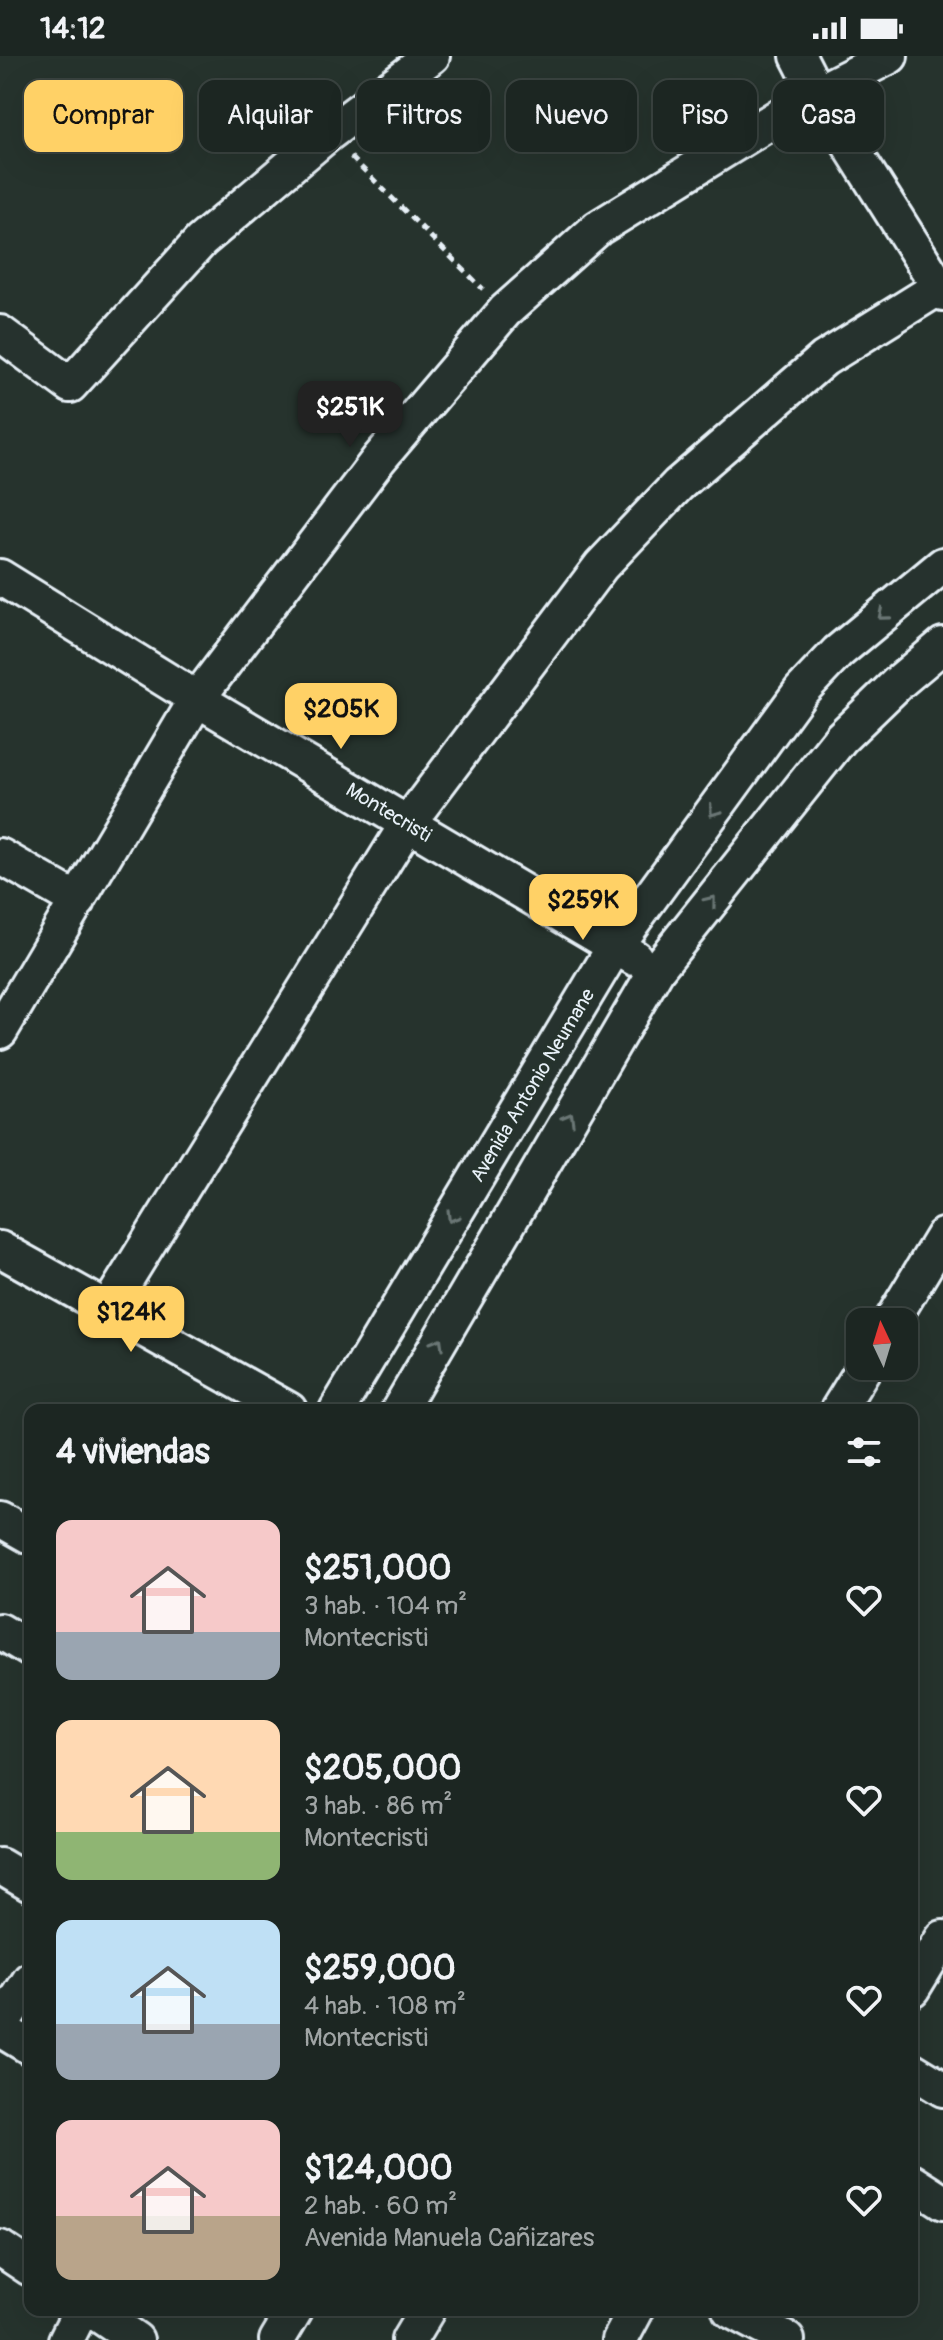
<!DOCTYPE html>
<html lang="es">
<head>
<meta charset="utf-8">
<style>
  :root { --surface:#1c2622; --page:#29322f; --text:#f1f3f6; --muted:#a0a5a5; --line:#3a4340; --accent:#ffd166 }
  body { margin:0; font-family:Pangolin,sans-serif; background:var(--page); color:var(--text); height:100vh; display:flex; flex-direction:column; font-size:30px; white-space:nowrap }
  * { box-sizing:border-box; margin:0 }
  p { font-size:26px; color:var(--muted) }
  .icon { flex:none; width:44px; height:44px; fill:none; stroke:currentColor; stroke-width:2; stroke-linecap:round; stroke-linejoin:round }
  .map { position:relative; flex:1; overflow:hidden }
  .sheet { position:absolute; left:24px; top:1348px; width:894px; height:912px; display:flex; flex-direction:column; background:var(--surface); border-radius:16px; box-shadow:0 8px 32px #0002,0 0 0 2px var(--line) }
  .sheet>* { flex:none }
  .guide { position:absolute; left:24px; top:24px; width:896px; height:72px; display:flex; gap:16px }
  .needle { width:52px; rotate:356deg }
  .controls { position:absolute; left:846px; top:1252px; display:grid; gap:16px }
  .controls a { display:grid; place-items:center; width:72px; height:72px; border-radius:16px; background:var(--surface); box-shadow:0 8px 32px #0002,0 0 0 2px var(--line); font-size:40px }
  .price { position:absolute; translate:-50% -68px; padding:0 18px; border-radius:16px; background:var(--accent); color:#111; font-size:26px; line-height:52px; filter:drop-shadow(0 2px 4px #0008) }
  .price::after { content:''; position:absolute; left:50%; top:48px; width:24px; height:18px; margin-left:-12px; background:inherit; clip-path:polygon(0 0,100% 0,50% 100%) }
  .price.current { background:#222; color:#fff }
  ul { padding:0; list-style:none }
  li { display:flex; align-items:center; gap:24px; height:200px; padding:0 32px }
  li span { display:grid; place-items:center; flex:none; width:224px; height:160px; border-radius:16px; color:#555 }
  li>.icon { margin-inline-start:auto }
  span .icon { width:96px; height:96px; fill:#fffc; stroke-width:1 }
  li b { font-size:34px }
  h2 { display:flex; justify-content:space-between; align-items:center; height:96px; padding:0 32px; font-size:34px }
  .chip { padding:0 28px; border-radius:16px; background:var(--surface); box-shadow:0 8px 32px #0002,0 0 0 2px var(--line); font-size:28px; line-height:72px }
  .chip.current { background:var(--accent); color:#111 }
  .status { display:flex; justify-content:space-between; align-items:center; height:56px; padding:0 40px; background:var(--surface); direction:ltr }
  .status svg { height:22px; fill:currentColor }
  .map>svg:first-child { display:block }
</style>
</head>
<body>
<div class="status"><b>14:12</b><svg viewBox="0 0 49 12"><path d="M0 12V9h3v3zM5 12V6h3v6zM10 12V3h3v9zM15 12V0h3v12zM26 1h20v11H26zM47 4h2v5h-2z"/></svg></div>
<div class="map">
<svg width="943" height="2284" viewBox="0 0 943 2284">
  <rect width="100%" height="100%" fill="#26332d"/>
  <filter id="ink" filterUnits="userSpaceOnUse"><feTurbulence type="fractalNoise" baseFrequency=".0125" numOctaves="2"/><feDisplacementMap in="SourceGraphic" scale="16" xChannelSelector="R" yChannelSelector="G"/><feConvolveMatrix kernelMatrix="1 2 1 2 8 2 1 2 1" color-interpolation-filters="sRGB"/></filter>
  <g filter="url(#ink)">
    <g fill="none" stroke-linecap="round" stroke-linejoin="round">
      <defs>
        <path id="street" d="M798,0L817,37L943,237
          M0,277L70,329L201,185L328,78L432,0
          M0,521L197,643L635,902
          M0,800L78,845
          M0,975L197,643L379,403L505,255L598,172L817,37L890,0
          M0,1193L289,1354
          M108,1252L408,767L601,510L678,429L824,303L943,229
          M891,1266L943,1180
          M337,1354L615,890L801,635L838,596L943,509
          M399,1354L657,913L841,682L899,626L943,589
          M838,1354L865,1310
          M0,1463L30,1480
          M0,1575L30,1593
          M0,1810L30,1828
          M912,1933L943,1882
          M0,1970L30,1924
          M0,1973L30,1991
          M912,2014L943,2033
          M912,2126L943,2146
          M0,2192L30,2212
          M92,2254L136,2284
          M730,2254L787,2284
          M66,2284L81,2254
          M277,2284L295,2254
          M409,2284L427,2254
          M620,2284L636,2254"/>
      </defs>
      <use href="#street" stroke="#e8f1f8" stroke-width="40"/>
      <path stroke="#e8f1f8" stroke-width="5" stroke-dasharray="8 6" stroke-linecap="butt" d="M351,101L483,233"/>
      <use href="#street" stroke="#26332d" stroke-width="34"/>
    </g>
    <defs><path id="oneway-chevron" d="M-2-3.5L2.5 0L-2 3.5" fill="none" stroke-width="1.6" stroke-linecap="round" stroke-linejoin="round" transform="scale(2)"/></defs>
    <g stroke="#6a7674">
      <use href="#oneway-chevron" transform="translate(883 559) rotate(140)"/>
      <use href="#oneway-chevron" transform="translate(714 755) rotate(126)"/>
      <use href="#oneway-chevron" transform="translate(711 845) rotate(-51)"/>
      <use href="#oneway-chevron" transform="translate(569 1062) rotate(-60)"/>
      <use href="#oneway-chevron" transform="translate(452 1161) rotate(121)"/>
      <use href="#oneway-chevron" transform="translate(438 1287) rotate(-60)"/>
    </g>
  </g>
  <g text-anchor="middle" stroke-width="6" stroke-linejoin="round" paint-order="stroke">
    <g font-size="20" fill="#e8f1f8" stroke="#26332d">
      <text transform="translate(389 756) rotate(31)" y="7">Montecristi</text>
      <text transform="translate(532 1029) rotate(-59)" y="7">Avenida Antonio Neumane</text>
    </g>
  </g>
</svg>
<div class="controls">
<a><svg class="needle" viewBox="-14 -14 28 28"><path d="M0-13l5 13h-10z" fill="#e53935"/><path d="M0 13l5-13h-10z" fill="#a0a5a5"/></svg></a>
</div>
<b class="price current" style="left:350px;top:393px">$251K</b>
<b class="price" style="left:341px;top:695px">$205K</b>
<b class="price" style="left:583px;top:886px">$259K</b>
<b class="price" style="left:131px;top:1298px">$124K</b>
<div class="guide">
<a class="chip current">Comprar</a>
<a class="chip">Alquilar</a>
<a class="chip">Filtros</a>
<a class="chip">Nuevo</a>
<a class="chip">Piso</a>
<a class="chip">Casa</a>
</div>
<section class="sheet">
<h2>4 viviendas<svg class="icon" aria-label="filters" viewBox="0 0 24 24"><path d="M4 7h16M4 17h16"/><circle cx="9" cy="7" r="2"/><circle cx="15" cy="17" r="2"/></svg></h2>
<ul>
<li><span style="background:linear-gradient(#f6c9c9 70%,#9aa5b1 0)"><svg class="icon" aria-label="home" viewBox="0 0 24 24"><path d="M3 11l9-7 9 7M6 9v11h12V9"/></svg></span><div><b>$251,000</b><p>3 hab. · 104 m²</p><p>Montecristi</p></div><svg class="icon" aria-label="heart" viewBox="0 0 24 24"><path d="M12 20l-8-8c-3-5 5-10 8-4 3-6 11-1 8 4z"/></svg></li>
<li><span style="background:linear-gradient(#ffd9b3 70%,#8fb573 0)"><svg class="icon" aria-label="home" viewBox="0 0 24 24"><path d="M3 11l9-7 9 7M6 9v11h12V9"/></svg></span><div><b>$205,000</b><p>3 hab. · 86 m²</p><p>Montecristi</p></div><svg class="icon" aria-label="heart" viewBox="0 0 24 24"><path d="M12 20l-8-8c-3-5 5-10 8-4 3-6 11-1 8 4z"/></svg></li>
<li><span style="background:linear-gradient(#bfe0f5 65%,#9aa5b1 0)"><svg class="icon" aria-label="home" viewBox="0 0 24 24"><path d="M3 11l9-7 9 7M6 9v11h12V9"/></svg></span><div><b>$259,000</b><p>4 hab. · 108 m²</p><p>Montecristi</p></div><svg class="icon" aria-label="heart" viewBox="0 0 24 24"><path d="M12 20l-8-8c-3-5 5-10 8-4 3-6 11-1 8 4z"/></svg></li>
<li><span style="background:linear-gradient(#f6c9c9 60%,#b9a48a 0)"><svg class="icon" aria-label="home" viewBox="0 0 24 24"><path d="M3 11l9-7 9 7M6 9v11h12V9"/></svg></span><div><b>$124,000</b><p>2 hab. · 60 m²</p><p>Avenida Manuela Cañizares</p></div><svg class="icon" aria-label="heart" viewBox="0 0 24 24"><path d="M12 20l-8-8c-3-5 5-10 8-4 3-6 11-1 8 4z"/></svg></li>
</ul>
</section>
</div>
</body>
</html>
